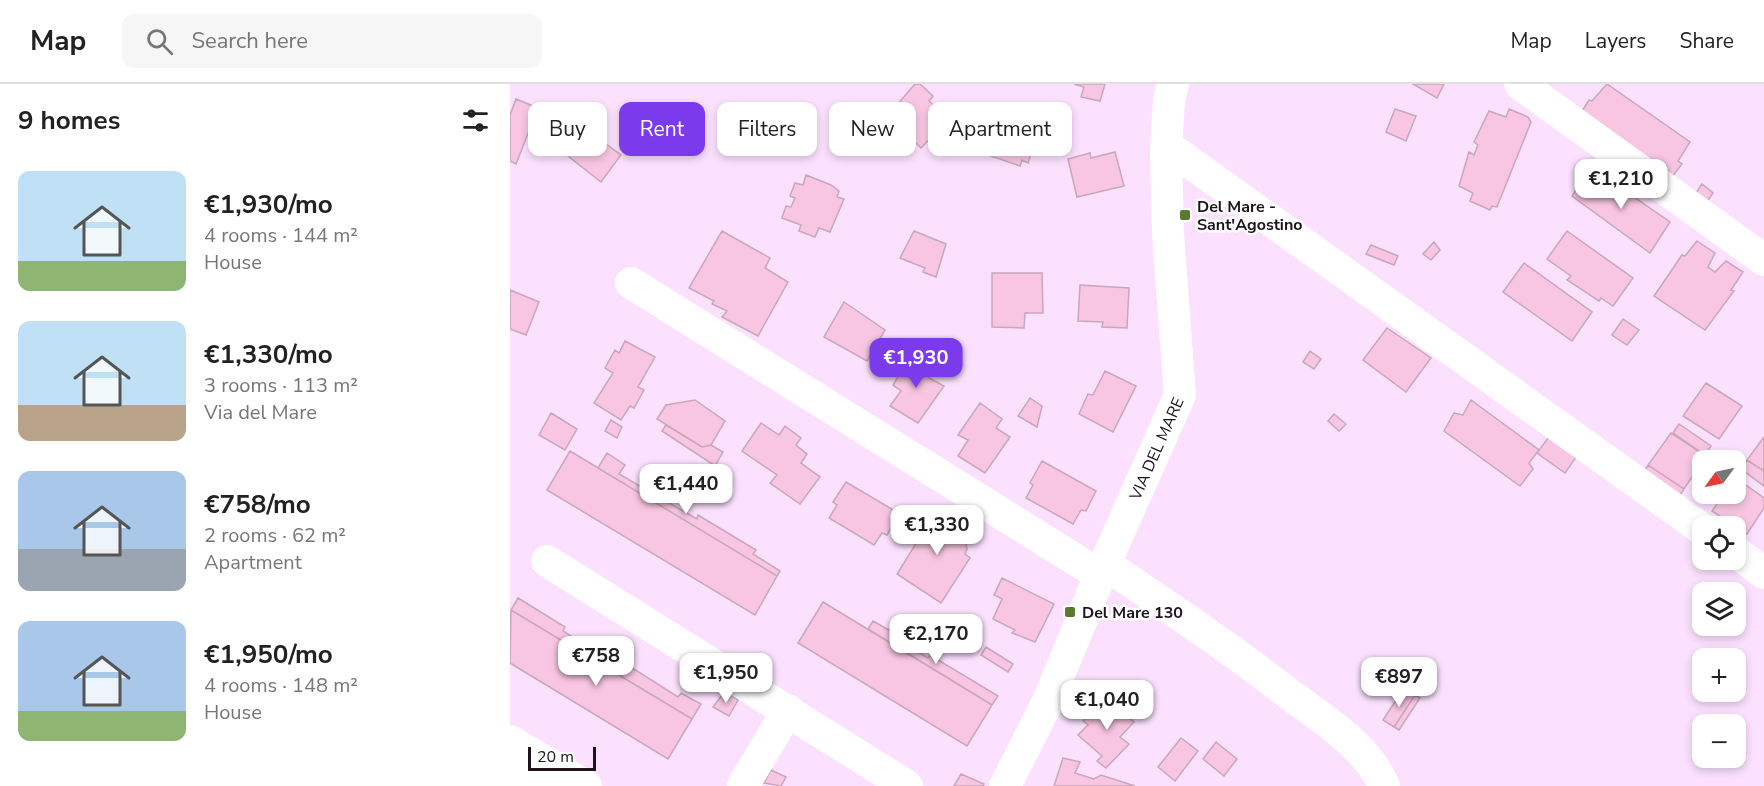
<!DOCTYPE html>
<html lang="en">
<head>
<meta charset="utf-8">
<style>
  :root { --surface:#fff; --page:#f6f6f6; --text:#222; --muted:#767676; --line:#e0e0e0; --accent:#7c3aed }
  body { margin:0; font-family:"Nunito Sans",sans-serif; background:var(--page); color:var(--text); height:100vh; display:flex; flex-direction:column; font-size:22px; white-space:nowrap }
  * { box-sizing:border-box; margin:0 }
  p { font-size:20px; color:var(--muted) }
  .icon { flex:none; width:33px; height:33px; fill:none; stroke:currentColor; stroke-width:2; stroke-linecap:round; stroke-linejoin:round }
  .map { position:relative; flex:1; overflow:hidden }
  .panel { display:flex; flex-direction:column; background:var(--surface); width:510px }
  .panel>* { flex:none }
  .guide { position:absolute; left:18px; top:18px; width:570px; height:54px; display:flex; gap:12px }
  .needle { width:39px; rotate:237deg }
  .buttons { position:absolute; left:1182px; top:366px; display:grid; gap:12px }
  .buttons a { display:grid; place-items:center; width:54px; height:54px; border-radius:12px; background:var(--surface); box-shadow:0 3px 9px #0003; font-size:30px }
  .scale { position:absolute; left:18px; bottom:15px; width:68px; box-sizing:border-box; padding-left:6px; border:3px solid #1c131d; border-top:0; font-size:16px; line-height:21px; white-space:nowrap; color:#1c131d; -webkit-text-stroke:4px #fff; paint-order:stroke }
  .price { position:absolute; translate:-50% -51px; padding:0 14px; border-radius:12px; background:#fff; color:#222; font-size:20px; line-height:39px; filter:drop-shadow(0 2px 3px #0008) }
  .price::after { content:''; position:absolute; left:50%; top:36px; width:18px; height:14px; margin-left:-9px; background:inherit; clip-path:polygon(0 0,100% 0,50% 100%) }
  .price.current { background:var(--accent); color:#fff }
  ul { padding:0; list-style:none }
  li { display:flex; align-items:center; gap:18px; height:150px; padding:0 18px }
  li span { display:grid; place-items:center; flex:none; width:168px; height:120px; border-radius:12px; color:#555 }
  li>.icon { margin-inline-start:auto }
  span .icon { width:72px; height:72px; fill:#fffc; stroke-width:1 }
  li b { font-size:26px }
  h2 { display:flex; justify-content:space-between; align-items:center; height:72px; padding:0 18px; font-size:26px }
  .tag { padding:0 21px; border-radius:12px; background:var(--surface); box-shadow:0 3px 9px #0003; font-size:21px; line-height:54px }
  .tag.current { background:var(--accent); color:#fff }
  header { display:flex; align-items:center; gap:36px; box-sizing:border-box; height:84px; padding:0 30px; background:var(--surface); border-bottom:2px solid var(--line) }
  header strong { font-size:28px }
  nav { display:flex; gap:33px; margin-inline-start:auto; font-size:21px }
  .search { width:420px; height:54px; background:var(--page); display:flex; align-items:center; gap:15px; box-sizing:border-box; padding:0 21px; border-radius:12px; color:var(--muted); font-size:22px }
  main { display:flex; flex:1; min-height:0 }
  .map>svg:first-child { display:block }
</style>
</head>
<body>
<header>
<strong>Map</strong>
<div class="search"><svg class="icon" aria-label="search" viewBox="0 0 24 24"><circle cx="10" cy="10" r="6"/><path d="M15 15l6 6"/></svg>Search here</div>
<nav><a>Map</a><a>Layers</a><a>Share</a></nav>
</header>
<main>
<section class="panel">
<h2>9 homes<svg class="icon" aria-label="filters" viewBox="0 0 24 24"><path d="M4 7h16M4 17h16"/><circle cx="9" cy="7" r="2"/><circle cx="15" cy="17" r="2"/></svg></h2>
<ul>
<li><span style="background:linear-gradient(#bfe0f5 75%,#8fb573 0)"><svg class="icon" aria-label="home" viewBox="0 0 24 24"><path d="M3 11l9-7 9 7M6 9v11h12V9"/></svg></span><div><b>€1,930/mo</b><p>4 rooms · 144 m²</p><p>House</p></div></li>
<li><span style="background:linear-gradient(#bfe0f5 70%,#b9a48a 0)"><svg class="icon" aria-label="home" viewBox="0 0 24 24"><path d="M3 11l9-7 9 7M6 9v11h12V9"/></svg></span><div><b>€1,330/mo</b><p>3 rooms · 113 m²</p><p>Via del Mare</p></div></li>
<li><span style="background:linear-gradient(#a9c7e8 65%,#9aa5b1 0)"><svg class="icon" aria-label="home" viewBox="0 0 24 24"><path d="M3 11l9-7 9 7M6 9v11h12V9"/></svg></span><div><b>€758/mo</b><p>2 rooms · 62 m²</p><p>Apartment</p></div></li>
<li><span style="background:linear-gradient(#a9c7e8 75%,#8fb573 0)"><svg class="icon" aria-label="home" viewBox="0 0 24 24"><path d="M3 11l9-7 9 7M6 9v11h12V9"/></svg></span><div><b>€1,950/mo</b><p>4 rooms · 148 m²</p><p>House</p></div></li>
</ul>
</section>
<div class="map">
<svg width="1254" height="702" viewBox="0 0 1254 702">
  <rect width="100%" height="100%" fill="#fbe1fe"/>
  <path fill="#f8c6e2" stroke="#c9a7ba" stroke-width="1.5" d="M405,0H410L423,12L419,17L439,35L411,64L378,31Z
    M564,0H595L590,17L571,13L574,3Z
    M903,0H934L927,14Z
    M1097,0L1180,58L1168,77L1172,80L1159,97L1069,32L1079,16L1082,17Z
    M6,15L28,24L6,80L0,77V31Z
    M490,25L527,39L525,44L533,47L525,69L522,67L518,79L512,76L510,82L481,72L486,55L480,52Z
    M885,25L906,32L896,57L876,48Z
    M999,25L1018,33L1021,38L987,123L982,122L980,126L960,117L963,109L949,102L959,68L964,71L968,61L964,58L979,27L996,33Z
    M77,46L111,71L91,98L58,72Z
    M605,68L614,102L567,113L558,75L580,69L581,74Z
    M1081,83L1160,138L1140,169L1062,112Z
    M296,91L321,101L329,107L327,113L334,115L320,148L309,144L305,153L289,147L291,141L272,134L276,122L281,123L285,114L280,112L285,99L293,101Z
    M1192,100L1203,109L1195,121L1184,112Z
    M212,147L260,174L255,184L278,198L248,252L212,233L217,227L202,220L204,217L179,204Z
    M404,147L436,160L426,193L413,188L415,184L390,174Z
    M1057,147L1123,194L1103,222L1091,214L1089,217L1057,196L1061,192L1037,175Z
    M1187,157L1205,169L1198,183L1205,188L1216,177L1233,188L1221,206L1224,207L1195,246L1144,212L1172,171L1175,172Z
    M924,158L930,166L921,176L913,170Z
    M861,161L888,172L884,181L856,170Z
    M1014,179L1082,228L1062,257L993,208Z
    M482,189H532L533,229H515L514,244L482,243Z
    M570,201L619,204L617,244L592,243L593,238L568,237Z
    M0,206L29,218L16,251L0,245Z
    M334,218L375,246L357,277L314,253Z
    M1113,235L1129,246L1117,261L1102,251Z
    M877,244L921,274L896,308L853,276Z
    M115,257L145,273L128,303L134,306L124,324L120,322L111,336L84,319L103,289L95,284L105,266L109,269Z
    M800,267L811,275L804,285L793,278Z
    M402,270L426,284L419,294L434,302L408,339L380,322L391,307L383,301Z
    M595,287L626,302L603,348L569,330L578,310L583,311Z
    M1196,299L1232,322L1209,355L1173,332Z
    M520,314L532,322L527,343L508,332Z
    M185,316L215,337L201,361L192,363L147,335L156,321Z
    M961,316L1029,366L1019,379L1023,385L1010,402L934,347L944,329L953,331Z
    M470,319L492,335L486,344L500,353L475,389L448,372L458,356L448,351Z
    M41,329L67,345L55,366L29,351Z
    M824,330L836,340L829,347L818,337Z
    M101,336L112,343L107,354L95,347Z
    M251,339L269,351L275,342L291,354L286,361L297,370L291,379L310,393L290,420L260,399L267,391L232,367Z
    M1169,340L1201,362L1195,371L1163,349Z
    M156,341L192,363L201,361L213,368L205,382L152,347Z
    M1161,349L1196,372L1174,405L1138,381Z
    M1041,350L1067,372L1055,389L1027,369Z
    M1254,353V387L1237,376Z
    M60,367L267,492L245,531L37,406Z
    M97,369L115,381L109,390L187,435L188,431L246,466L243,470L270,487L267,492L88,384Z
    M1237,376L1254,387V402L1231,385Z
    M532,377L586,407L576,427L571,426L563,440L516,414L523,401L520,399Z
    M1138,381L1174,405L1168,414L1132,390Z
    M1226,394L1254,414V424L1237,450L1202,427L1214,410H1226Z
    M336,398L390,430L377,451L372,449L364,461L319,434L327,421L323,418Z
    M431,425L448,435L451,434L457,465L455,470L460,474L431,519L387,490L426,427Z
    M1226,443L1236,450L1231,458L1226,454Z
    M492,494L544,520L525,558L502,549L505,546L483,535L492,515L484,511Z
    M8,514L55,543L53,547L91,572V570L111,581L113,578L168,613L171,609L191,620L182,635L1,526Z
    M313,518L482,621L457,662L288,559Z
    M1,526L182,635L158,675L0,579Z
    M363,537L384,549L382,552L418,574L420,571L488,612L482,621L358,545Z
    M476,563L503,580L498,588L471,571Z
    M894,604L905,611L884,643L873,636Z
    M215,607L228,616L219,632L203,623Z
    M905,611L910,614L889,646L884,643Z
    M597,612L624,638L610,653L619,660L596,684L587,677L592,672L568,651L578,641L573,637Z
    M671,654L688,667L665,697L648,683Z
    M706,658L727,675L714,692L693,675Z
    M553,674L570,678L565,689L584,695L591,691L625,702H544Z
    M261,686L276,693L271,702L254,699Z
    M451,690L474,700L473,702H444Z"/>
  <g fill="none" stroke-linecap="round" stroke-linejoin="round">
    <g stroke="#fff" stroke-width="32">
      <path d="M1010,0L1254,176"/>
      <path d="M657,62L1192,445"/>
      <path d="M121,199L590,491"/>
      <path d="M1226,468L1254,489"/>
      <path d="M37,477L397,702"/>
      <path d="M595,480C657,522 720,564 779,610C813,635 857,662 874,702"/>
      <path d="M0,657L76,702"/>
      <path d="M0,683L31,702"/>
      <path d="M233,702L278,626"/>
      <path id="s1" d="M495,702L539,615L590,491L670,311L658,150L656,67L659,16L663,0"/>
    </g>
  </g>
  <g fill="#5b7a30" stroke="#fff" stroke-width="2">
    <rect x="669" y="125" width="12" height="12" rx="3"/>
    <rect x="554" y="522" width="12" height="12" rx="3"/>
  </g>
  <g text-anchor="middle" stroke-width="5" stroke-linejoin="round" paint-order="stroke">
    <g font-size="16" font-weight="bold" fill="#1c131d" stroke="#fff" text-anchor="start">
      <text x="687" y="128">Del Mare -<tspan x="687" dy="18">Sant'Agostino</tspan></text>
      <text x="572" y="534">Del Mare 130</text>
    </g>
    <g font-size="16" fill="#1c131d" stroke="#fff">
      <text dy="6" stroke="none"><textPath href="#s1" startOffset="370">VIA DEL MARE</textPath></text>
    </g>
  </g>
</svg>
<div class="buttons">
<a><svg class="needle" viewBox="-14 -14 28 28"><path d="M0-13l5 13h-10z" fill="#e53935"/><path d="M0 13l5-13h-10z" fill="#767676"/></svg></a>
<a><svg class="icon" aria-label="locate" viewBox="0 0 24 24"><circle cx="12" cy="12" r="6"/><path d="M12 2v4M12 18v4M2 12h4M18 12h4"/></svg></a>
<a><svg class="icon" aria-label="layers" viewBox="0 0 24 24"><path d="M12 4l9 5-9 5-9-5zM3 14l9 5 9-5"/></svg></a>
<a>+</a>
<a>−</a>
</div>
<div class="scale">20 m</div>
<b class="price" style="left:1111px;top:126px">€1,210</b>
<b class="price current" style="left:406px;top:305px">€1,930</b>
<b class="price" style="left:176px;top:431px">€1,440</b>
<b class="price" style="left:427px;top:472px">€1,330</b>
<b class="price" style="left:426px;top:581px">€2,170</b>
<b class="price" style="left:86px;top:603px">€758</b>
<b class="price" style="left:216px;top:620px">€1,950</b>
<b class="price" style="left:889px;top:624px">€897</b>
<b class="price" style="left:597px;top:647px">€1,040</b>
<div class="guide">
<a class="tag">Buy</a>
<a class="tag current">Rent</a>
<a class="tag">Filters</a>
<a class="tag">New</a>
<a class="tag">Apartment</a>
</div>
</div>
</main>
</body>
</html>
